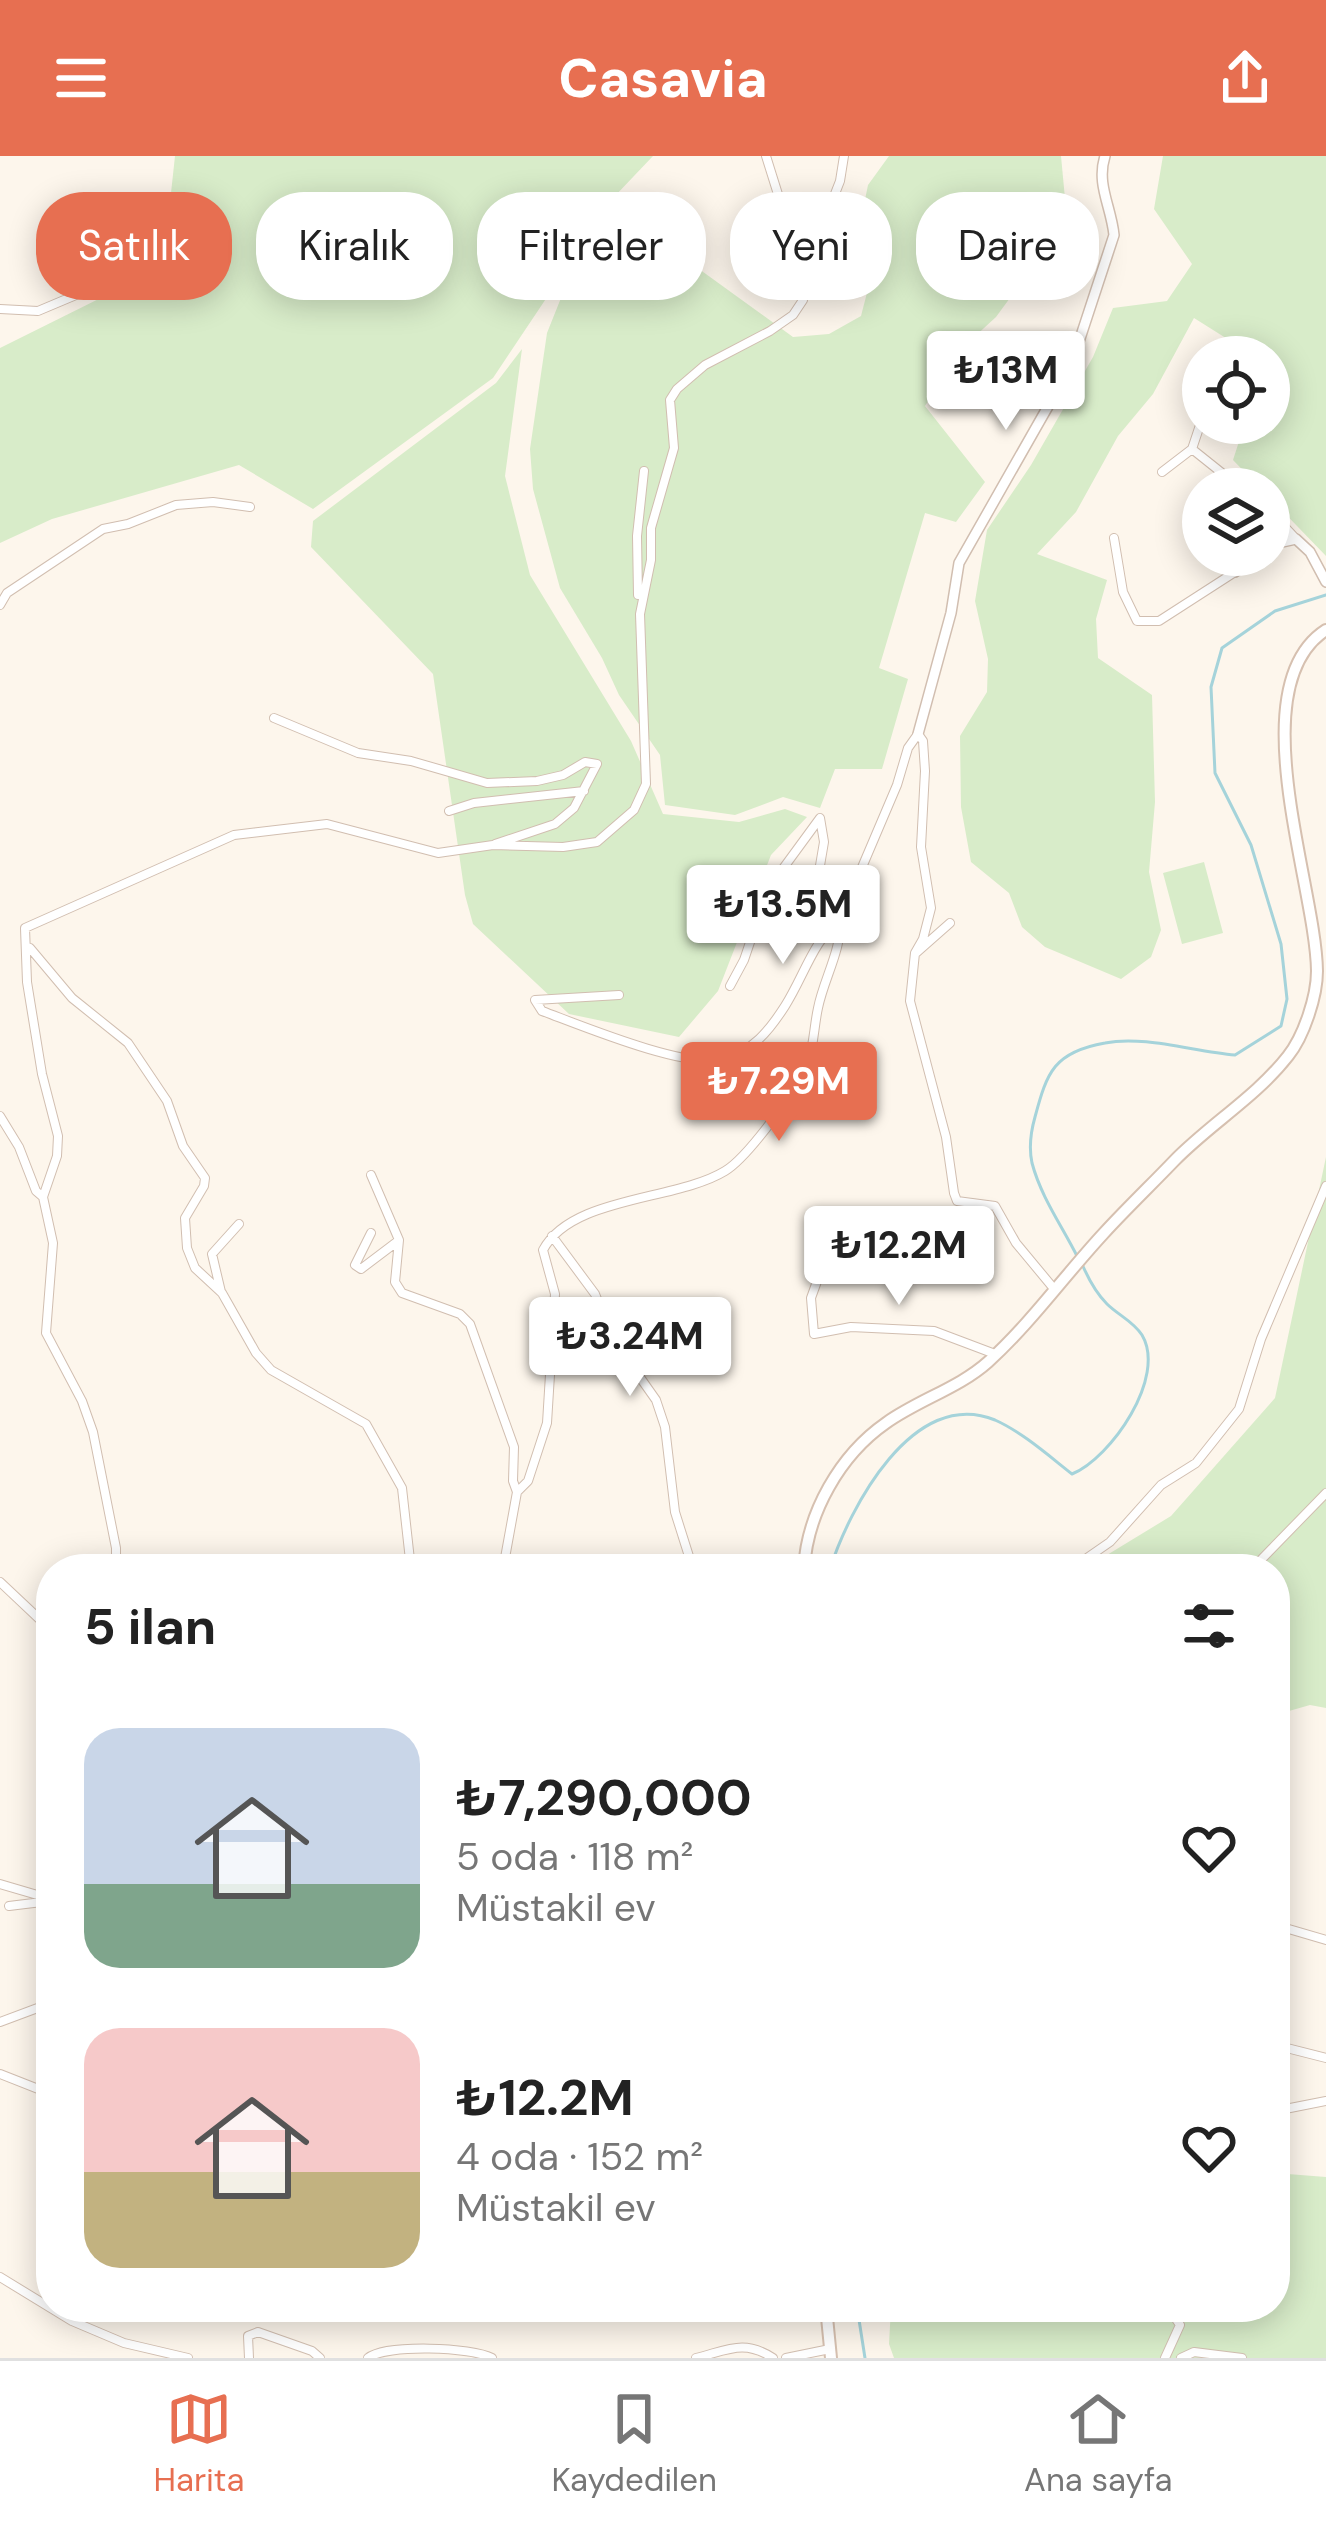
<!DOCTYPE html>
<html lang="tr">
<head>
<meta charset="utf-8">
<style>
  :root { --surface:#fff; --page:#f6f6f6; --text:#222; --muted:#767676; --line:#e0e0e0; --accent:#e76f51 }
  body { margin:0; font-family:"DM Sans",sans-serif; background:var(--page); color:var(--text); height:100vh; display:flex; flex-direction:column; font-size:45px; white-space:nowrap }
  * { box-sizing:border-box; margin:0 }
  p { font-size:39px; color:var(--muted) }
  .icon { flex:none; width:66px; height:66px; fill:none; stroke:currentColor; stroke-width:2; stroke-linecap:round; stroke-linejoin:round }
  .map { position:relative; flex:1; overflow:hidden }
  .panel { position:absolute; left:36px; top:1398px; width:1254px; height:768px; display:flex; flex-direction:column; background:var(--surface); border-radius:48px; box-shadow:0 6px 30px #0003 }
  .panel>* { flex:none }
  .banner { position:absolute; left:36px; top:36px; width:1254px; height:108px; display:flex; gap:24px }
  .fabs { position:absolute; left:1182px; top:180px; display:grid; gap:24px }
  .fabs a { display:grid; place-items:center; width:108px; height:108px; border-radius:50%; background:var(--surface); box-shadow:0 6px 30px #0003; font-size:60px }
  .price { position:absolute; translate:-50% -102px; padding:0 27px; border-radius:12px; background:#fff; color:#222; font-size:39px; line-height:78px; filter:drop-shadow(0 3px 6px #0008) }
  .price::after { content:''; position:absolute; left:50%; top:72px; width:36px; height:27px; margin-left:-18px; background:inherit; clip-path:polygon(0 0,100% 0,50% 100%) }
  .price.current { background:var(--accent); color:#fff }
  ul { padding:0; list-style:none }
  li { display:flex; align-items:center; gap:36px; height:300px; padding:0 48px }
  li span { display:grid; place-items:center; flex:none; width:336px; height:240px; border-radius:36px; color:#555 }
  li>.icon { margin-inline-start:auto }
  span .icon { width:144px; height:144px; fill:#fffc; stroke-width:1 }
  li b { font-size:51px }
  h2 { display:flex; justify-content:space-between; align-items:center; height:144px; padding:0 48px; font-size:51px }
  .pill { padding:0 42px; border-radius:48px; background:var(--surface); box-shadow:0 6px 30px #0003; font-size:42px; line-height:108px }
  .pill.current { background:var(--accent); color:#fff }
  header { display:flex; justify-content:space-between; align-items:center; height:156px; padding:0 48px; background:var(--accent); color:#fff; font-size:54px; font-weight:800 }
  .dock { display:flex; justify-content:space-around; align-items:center; height:168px; border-top:3px solid var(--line); background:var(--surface); font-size:33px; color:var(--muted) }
  .dock a { display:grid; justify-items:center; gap:6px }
  .dock .current { color:var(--accent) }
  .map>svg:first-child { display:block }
</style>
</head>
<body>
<header><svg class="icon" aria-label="menu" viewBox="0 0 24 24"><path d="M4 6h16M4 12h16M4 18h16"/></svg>Casavia<svg class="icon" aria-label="share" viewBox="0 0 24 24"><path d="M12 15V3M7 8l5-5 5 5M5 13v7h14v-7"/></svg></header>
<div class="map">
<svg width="1326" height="2202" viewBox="0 0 1326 2202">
  <rect width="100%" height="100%" fill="#fdf6ec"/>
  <path fill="#d8ecc9" d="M175,0H653L614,41L493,222L313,353L239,309L52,363L0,387V192L163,111Z
    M889,0H1061L1067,64L996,161L960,194L925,250L985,326L956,366L925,357L879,512L908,523L882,613H835L820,652L783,641L735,659L665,649L660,599L619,539L602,502L560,432L533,333L530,293L547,177L563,137L613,65L643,50L699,113L793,181L829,178L861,160L869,129L860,68L868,29Z
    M1163,0H1326V400L1269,341V333H1261L1233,304L1245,267H1269V201H1256L1194,162L1153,238L1118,280L1076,356L1037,398L1107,424L1096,463L1098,502L1152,539L1155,646L1149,716L1161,774L1151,801L1121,823L1045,791L1022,771L1009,737L971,706L961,651L960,580L987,536L988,503L975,445L987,374L1031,309L1093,201L1113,152L1167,145L1192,108L1154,53Z
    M522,193L505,320L530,419L631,585L663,658L739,666L785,653L807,661L771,699L718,835L679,881L569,858L473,768L465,739L433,518L311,391L313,365L496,227Z
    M1204,706L1223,777L1182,788L1163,717Z
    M1326,1001V1552L1310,1549L1275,1559V1413H1084L1171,1360L1275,1242Z
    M1275,2017L1326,2021V2202H894L889,2188L891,2151H1275Z"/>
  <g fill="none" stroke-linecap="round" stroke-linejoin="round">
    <path stroke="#a5d3da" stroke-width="3" d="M1077,1100C1062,1070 1041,1041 1032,1007C1029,993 1031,975 1035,961C1047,916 1054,896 1105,887C1144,879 1195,896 1235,899L1281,870L1287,843L1281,788L1251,689L1215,617L1211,531L1222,492L1275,455L1326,439
      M830,1413C849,1353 913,1230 995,1264C1022,1276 1049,1300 1072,1318C1111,1302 1167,1221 1142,1179C1133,1165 1118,1159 1107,1148C1096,1137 1088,1122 1082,1108
      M857,2151L865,2202"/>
    <defs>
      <path id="minor" d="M804,117L840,25L844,0
        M0,153L38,155L76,139
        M1192,293L1242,333
        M1162,316L1192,293L1203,260
        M1269,354L1296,383
        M1114,382L1123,436L1137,465H1159L1235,416
        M638,439L637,380L644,315
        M0,449L7,437L103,373L128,368L176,349L213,346L250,351
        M274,562L358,597L411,605L487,627L537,625L563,619L585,606L597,608L574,652L555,668L495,688
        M918,578L923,585L925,615L921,691L931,752L923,783L915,797L910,845L946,981L954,1037L957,1045L995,1050L1016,1087L1055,1134
        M449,655L474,647L584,635
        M30,792L72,842L128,887L167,945L183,990L205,1022L204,1030L185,1062L187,1092L195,1112L222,1137L256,1197L271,1214L366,1268L402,1332L411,1413
        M916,797L950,767
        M730,830L744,804L768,733L820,662L824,686L815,739L822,776
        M619,839L535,844L542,855C580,869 688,914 723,903C753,895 769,875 785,850C804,820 813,785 840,763L897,629L908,592L918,578
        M0,960L19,991L36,1035L43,1041
        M371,1019L399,1084L395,1126L402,1137L460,1158L470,1168L514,1291L513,1325L517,1336
        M371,1077L355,1109L361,1113L398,1085
        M552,1080L595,1138L613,1183L656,1244L665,1271L675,1356L693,1413
        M824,1106L811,1142L814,1178L851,1171L934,1175L995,1198
        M221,1136L212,1098L239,1068
        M116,1413V1392L93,1276L82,1245L46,1177L53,1087L43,1041L57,1000L58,980L42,918L27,826L25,772L234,679L327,668L438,697L493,689L563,691L597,686L634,654L646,628L640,458L651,404V372L674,292L670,244L677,233L705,209L770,175L793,159L803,144V118L766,0
        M503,1413L517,1336L528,1325L547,1267L555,1138L543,1094C572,1040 676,1045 725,1015C747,1002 800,931 808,906C814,889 814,870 818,852C824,822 842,794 840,763
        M1071,1413L1110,1386L1161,1329L1196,1307L1239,1253L1261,1183L1326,1030
        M1252,1413L1326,1337
        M0,1426L51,1474
        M0,1728L51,1743
        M9,1750L50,1745
        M1275,1769L1326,1784
        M0,1866L51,1847
        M1275,1889L1326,1902
        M0,1918L51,1938
        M1275,1955L1326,1945
        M0,2121L72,2165L124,2187L188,2202
        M249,2202L248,2180L258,2176L312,2195L320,2202
        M368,2202C386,2188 472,2191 492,2202
        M696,2202C728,2194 744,2183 773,2202
        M786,2202L830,2193
        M1165,2202L1180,2169L1168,2151
        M1181,2202L1194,2196L1242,2202"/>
      <path id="tertiary" d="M1269,389L1296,383L1310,396L1326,426
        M1235,416L1256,399
        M918,578L951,457L959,407L1071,210L1114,79C1111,50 1096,28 1105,0"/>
      <path id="secondary" d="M804,1413C807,1357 840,1299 886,1267C918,1244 959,1232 988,1206C1031,1167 1065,1119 1104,1077C1127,1052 1151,1029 1174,1005C1210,968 1256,941 1288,900C1304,880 1317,840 1317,815C1316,730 1239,530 1326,474
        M826,2151L831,2202"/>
    </defs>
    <use href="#minor" stroke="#d1beb0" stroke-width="10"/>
    <use href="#tertiary" stroke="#d1beb0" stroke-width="12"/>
    <use href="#secondary" stroke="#d6c0b0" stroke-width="14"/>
    <use href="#minor" stroke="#fff" stroke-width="8"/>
    <use href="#tertiary" stroke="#fff" stroke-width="9"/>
    <use href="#secondary" stroke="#fff" stroke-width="10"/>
  </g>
</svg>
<div class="fabs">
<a><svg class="icon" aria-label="locate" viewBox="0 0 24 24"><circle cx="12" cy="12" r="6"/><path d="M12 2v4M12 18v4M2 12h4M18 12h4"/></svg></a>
<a><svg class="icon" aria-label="layers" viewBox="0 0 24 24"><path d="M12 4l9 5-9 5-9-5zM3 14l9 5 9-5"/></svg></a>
</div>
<b class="price" style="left:1006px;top:277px">₺13M</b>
<b class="price" style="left:783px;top:811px">₺13.5M</b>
<b class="price current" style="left:779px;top:988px">₺7.29M</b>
<b class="price" style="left:899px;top:1152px">₺12.2M</b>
<b class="price" style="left:630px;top:1243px">₺3.24M</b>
<div class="banner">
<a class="pill current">Satılık</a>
<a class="pill">Kiralık</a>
<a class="pill">Filtreler</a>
<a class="pill">Yeni</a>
<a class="pill">Daire</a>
</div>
<section class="panel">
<h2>5 ilan<svg class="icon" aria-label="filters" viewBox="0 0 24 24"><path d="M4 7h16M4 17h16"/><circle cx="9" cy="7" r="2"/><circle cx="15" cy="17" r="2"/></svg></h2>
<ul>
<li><span style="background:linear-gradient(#c9d6e8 65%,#7fa58c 0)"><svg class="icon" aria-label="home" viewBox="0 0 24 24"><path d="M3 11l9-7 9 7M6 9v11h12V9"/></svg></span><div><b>₺7,290,000</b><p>5 oda · 118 m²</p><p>Müstakil ev</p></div><svg class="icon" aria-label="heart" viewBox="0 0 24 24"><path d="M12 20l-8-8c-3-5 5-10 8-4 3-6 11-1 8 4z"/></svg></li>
<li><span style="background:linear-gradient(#f6c9c9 60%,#c2b280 0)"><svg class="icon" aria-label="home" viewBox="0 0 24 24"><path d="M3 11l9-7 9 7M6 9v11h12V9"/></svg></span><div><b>₺12.2M</b><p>4 oda · 152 m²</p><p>Müstakil ev</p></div><svg class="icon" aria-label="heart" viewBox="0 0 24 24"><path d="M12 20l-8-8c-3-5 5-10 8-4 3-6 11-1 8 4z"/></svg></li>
</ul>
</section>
</div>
<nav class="dock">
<a class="current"><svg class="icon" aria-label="map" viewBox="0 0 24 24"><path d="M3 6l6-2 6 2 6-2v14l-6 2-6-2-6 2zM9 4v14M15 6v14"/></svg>Harita</a>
<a><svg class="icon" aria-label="saved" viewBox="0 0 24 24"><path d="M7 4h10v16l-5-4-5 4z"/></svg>Kaydedilen</a>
<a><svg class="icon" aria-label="home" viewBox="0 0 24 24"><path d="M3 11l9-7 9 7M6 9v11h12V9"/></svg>Ana sayfa</a>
</nav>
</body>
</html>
